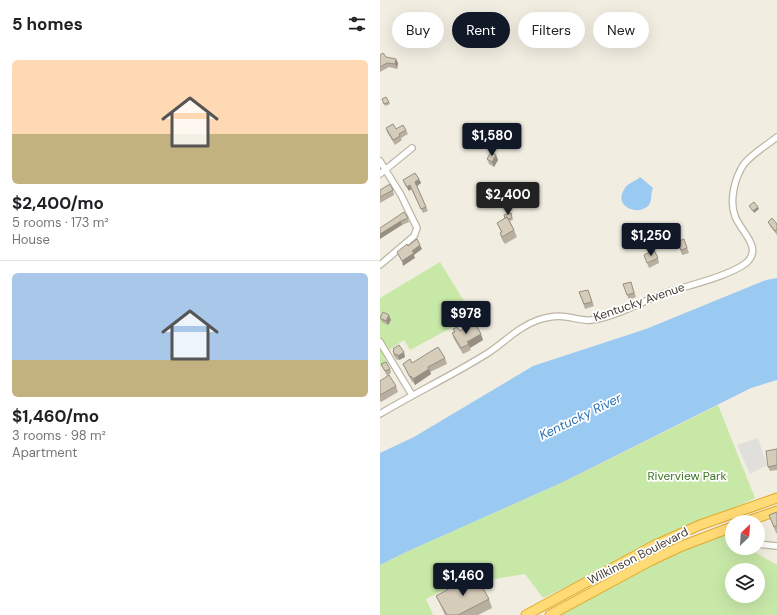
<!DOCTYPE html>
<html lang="en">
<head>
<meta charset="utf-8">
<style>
  :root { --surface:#fff; --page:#f6f6f6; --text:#202124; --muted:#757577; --line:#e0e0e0; --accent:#111827 }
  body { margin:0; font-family:"DM Sans",sans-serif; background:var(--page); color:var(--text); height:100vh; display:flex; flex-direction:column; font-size:15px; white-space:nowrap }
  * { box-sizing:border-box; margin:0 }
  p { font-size:13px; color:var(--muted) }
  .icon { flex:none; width:22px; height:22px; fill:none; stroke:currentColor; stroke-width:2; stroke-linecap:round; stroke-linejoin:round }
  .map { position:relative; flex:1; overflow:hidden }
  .panel { display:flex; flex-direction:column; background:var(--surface); width:380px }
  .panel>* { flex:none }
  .banner { position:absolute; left:12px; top:12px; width:325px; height:36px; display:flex; gap:8px }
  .needle { width:26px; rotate:25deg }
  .controls { position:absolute; left:345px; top:515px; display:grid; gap:8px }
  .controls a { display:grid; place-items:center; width:40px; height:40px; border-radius:50%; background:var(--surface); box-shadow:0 4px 16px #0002; font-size:20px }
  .price { position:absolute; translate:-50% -34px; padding:0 9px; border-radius:4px; background:var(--accent); color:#fff; font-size:13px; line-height:26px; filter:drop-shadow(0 1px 2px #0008) }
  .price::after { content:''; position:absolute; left:50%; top:24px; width:12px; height:9px; margin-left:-6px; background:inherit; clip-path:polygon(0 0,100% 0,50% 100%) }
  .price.on { background:#222; color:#fff }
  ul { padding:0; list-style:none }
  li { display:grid; align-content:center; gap:8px; height:212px; padding:0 12px }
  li+li { border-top:1px solid var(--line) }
  li span { display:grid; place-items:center; height:124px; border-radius:6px; color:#555 }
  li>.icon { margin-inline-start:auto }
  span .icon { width:72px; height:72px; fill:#fffc; stroke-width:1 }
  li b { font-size:17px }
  h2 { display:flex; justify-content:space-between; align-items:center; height:48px; padding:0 12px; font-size:17px }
  .tag { padding:0 14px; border-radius:18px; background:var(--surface); box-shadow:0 4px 16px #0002; font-size:14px; line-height:36px }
  .tag.on { background:var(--accent); color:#fff }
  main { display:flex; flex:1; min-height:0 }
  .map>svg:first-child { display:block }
</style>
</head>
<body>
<main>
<section class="panel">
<h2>5 homes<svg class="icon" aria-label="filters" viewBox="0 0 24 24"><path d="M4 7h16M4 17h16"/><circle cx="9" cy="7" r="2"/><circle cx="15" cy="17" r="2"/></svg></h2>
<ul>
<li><span style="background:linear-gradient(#ffd9b3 60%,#c2b280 0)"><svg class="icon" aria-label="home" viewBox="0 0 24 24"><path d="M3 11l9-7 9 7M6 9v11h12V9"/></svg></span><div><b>$2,400/mo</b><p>5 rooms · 173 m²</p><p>House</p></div></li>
<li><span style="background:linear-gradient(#a9c7e8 70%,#c2b280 0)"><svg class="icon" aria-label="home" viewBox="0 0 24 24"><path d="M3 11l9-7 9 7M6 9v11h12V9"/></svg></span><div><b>$1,460/mo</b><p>3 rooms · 98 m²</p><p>Apartment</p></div></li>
</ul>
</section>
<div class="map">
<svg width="397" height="615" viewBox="0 0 397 615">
  <rect width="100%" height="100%" fill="#f1ede1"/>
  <path fill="#c8e8a8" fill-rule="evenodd" d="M60,262L93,316L30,350L24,340L3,354L7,363L0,367V298Z
    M338,405L375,498L163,598L145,574L114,579L108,568L46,599L53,615H0V565L26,552L181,483Z
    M340,531L352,539V548H368L397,565V615H176L263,564ZM352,570H378V596H352Z"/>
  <path fill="#e1dfdb" d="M378,438L387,465L370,474L357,445Z"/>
  <path fill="#9ac9f2" d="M260,177L273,188C270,194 273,201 268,206C258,216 232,207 245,188C249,182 255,182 260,177Z
    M397,278V380L371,388L181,483L26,552L0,565V453L34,437L153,366L266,329L386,280Z"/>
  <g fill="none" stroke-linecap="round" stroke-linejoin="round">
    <defs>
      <path id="minor" d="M0,161L21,195L37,228L34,236L0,265
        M0,174L32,148
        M0,342L32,395
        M0,414C35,393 73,375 108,353C125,342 138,327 158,320C167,317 177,315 187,317C195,318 203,321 211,320C233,318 263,301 285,293C306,286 350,276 366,263C384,248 360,231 355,216C349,200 355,177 364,164C373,153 386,146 397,137
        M378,544L397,546"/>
      <path id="trunk" d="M365,522L397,511
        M146,615L275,545L320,525L397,498
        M170,615L270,561L302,546L352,527"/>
    </defs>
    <use href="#minor" stroke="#bdb6a4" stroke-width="8"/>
    <use href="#trunk" stroke="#e2a82b" stroke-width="11"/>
    <use href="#minor" stroke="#fff" stroke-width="5.5"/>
    <use href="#trunk" stroke="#ffdb76" stroke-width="9"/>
  </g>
  <path fill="#b8afa0" d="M0,55L18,63L17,69L9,67L0,72Z
    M2,99L9,102L10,104L5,106Z
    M6,128L26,130L28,134L21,138L22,140L15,145L7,132Z
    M116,155L118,160L114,167L109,164L107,159Z
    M39,179L41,183L37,186L48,211L43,213L31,189L29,191L25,185L23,180Z
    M0,190H13L14,195L0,203Z
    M131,213L133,220L130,221L134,230L137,237L125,244L122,240L120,233L121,232L117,223L125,218Z
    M28,218L29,222L22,225L0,228Z
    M388,222L397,224V235L390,226Z
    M304,239L309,253L302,255L297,242Z
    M264,255L278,258L279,263L269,268Z
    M251,282L256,297L249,300L243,284Z
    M208,290L214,306L205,309L199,292Z
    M0,318L11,320L8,325L2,322Z
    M73,329L80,331L103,340L90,348L91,350L83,354L74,339L72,333L74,332Z
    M13,351L25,357L19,360V359L17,360L14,356Z
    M65,358L67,364L50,372L51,374L35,385L33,382H32L23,364Z
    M1,364L10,369L11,373L7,376Z
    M0,381L16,386L18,392L1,402L0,401Z
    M397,449V470L390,471L388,467Z
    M397,512V533H396L389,515Z
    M56,596L109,599L112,608L98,615H65L60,604Z"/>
  <path fill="#968f82" d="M16,59L18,63L17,69L15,64Z
    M116,155L118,160L114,167L112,162Z
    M39,179L41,183L37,186L35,182Z
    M30,185L31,189L29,191L27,187Z
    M378,207L379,209L374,213L373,211Z
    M21,221L22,225L0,239V234Z
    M40,245L42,249L34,255L35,258L23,266L22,261L32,251Z
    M9,315L11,320L8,325L6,321Z
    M101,334L103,340L90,348L87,342Z
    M24,352L25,357L19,360L18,356Z
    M49,369L51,374L35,385L33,379Z"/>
  <path fill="#d6ccba" stroke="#968f82" d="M3,53L6,57L16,59L15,64L7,63L0,67V55Z
    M6,97L9,102L4,104L2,99Z
    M13,124L16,129L23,125L26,130L19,134L20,136L13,140L6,128Z
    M111,152L116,155L112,162L107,159Z
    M35,173L39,179L35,182L46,207L41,209L30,185L27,187L23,180Z
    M10,184L13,190L0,197V190Z
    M374,202L378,207L373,211L369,206Z
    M24,212L28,218L21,221L0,234V228Z
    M131,213L132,218L128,219L127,217L125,218L124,215Z
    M127,217L134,230L122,237L120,233L122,232L117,223Z
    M392,218L397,224V229L395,231L388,222Z
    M37,239L40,245L32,251L34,253L22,261L17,252L27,244L28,246Z
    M304,239L307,248L301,250L297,242Z
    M274,250L278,258L267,263L264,255Z
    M251,282L254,293L247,295L243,284Z
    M208,290L212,302L204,304L199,292Z
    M3,312L9,315L6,321L0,318Z
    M95,323L101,334L87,342L89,344L81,348L72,333L75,332L73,329L77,327L80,331Z
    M19,345L24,352L18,356L17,354L15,355L13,351L14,350L13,349Z
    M58,347L65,358L48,367L49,369L33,379L31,376L30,377L23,364L30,359L32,363Z
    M6,362L10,369L5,371L1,364Z
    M9,375L16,386L0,395V381Z
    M397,449V465L388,467L386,451Z
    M397,512V525L394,527L389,515Z
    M95,574L109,599L78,615H67L56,596Z"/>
  <g text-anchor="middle" stroke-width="3.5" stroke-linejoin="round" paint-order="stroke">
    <g font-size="12" fill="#433d32" stroke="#fff">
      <text transform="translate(259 302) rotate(-19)" y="4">Kentucky Avenue</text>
      <text transform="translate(258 556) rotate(-27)" y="4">Wilkinson Boulevard</text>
    </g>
    <g font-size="12" fill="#3f7525" stroke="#fff">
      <text x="307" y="480">Riverview Park</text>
    </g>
    <g font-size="13" font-style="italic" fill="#2970b1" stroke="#fff">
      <text transform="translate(200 416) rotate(-26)" y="5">Kentucky River</text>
    </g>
  </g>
</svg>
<div class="controls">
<a><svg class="needle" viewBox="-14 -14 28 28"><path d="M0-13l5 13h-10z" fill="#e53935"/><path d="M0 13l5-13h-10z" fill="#757577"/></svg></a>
<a><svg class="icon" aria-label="layers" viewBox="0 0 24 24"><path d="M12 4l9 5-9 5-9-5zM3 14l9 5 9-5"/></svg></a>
</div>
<b class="price" style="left:112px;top:157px">$1,580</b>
<b class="price on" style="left:128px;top:216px">$2,400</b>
<b class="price" style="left:271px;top:257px">$1,250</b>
<b class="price" style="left:86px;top:335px">$978</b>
<b class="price" style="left:83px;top:597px">$1,460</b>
<div class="banner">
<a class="tag">Buy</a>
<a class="tag on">Rent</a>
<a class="tag">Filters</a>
<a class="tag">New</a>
</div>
</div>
</main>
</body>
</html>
